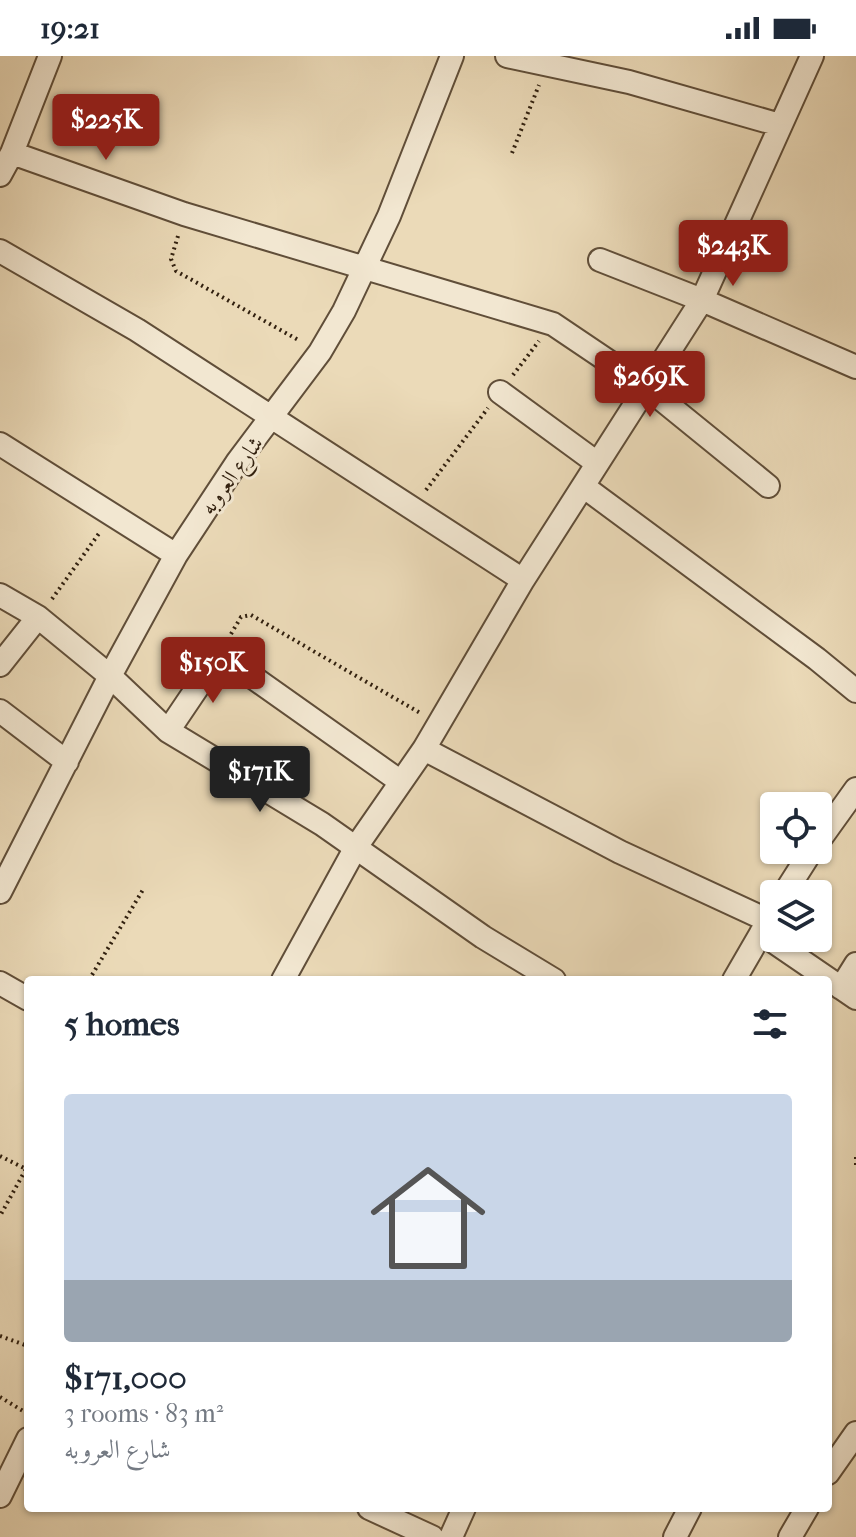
<!DOCTYPE html>
<html lang="en">
<head>
<meta charset="utf-8">
<style>
  :root { --surface:#fff; --page:#f6f6f7; --text:#1f2937; --muted:#747a83; --accent:#8f2418 }
  body { margin:0; font-family:"IM FELL French Canon",Amiri,serif; background:var(--page); color:var(--text); height:100vh; display:flex; flex-direction:column; font-size:30px; white-space:nowrap }
  * { box-sizing:border-box; margin:0 }
  p { font-size:26px; color:var(--muted) }
  .icon { flex:none; width:44px; height:44px; fill:none; stroke:currentColor; stroke-width:2; stroke-linecap:round; stroke-linejoin:round }
  .map { position:relative; flex:1; overflow:hidden }
  .drawer { position:absolute; left:24px; top:920px; width:808px; height:536px; display:flex; flex-direction:column; background:var(--surface); border-radius:8px; box-shadow:0 2px 6px #0004 }
  .drawer>* { flex:none }
  .tools { position:absolute; left:760px; top:736px; display:grid; gap:16px }
  .tools a { display:grid; place-items:center; width:72px; height:72px; border-radius:8px; background:var(--surface); box-shadow:0 2px 6px #0004; font-size:40px }
  .price { position:absolute; translate:-50% -68px; padding:0 18px; border-radius:8px; background:var(--accent); color:#fff; font-size:26px; line-height:52px; filter:drop-shadow(0 2px 4px #0008) }
  .price::after { content:''; position:absolute; left:50%; top:48px; width:24px; height:18px; margin-left:-12px; background:inherit; clip-path:polygon(0 0,100% 0,50% 100%) }
  .price.active { background:#222; color:#fff }
  ul { padding:0; list-style:none }
  li { display:grid; align-content:center; gap:16px; height:424px; padding:0 40px }
  li span { display:grid; place-items:center; height:248px; border-radius:8px; color:#555 }
  li>.icon { margin-inline-start:auto }
  span .icon { width:144px; height:144px; fill:#fffc; stroke-width:1 }
  li b { font-size:34px }
  h2 { display:flex; justify-content:space-between; align-items:center; height:96px; padding:0 40px; font-size:34px }
  .status { display:flex; justify-content:space-between; align-items:center; height:56px; padding:0 40px; background:var(--surface); direction:ltr }
  .status svg { height:22px; fill:currentColor }
  .map>svg:first-child { display:block }
</style>
</head>
<body>
<div class="status"><b>19:21</b><svg viewBox="0 0 49 12"><path d="M0 12V9h3v3zM5 12V6h3v6zM10 12V3h3v9zM15 12V0h3v12zM26 1h20v11H26zM47 4h2v5h-2z"/></svg></div>
<div class="map">
<svg width="856" height="1481" viewBox="0 0 856 1481">
  <rect width="100%" height="100%" fill="#ebdab8"/>
  <filter id="stains"><feTurbulence type="fractalNoise" baseFrequency=".0025" numOctaves="4"/><feColorMatrix values="0 0 0 0 .2 0 0 0 0 .09 0 0 0 0 .02 0 0 0 .5 -.17"/></filter>
  <radialGradient id="worn" r=".72"><stop offset=".6" stop-color="#630" stop-opacity="0"/><stop offset="1" stop-color="#630" stop-opacity=".3"/></radialGradient>
  <g fill="none" stroke-linecap="round" stroke-linejoin="round">
    <defs>
      <path id="minor" d="M507,0L629,26L780,69
        M12,97L184,158L553,268L645,330L768,430
        M0,119L12,97L50,0
        M0,195L137,274L523,524
        M600,204L702,244L856,311
        M500,336L597,407
        M0,388L176,499
        M583,430L817,603L856,635
        M0,539L38,561L110,620L168,675L322,768L483,881L554,924
        M0,609L38,561
        M0,655L67,706
        M168,675L220,598L401,726
        M424,693L620,796L769,865
        M818,786L856,733
        M0,836L110,620L176,499L238,405L320,296L344,255L389,160L452,0
        M784,838L812,794
        M761,877L856,942
        M283,924L356,791L424,693L523,524L702,244L812,0
        M734,924L767,867
        M0,927L28,943
        M841,932L856,908
        M828,1417L856,1377
        M0,1440L28,1383
        M369,1452L432,1481
        M451,1481L464,1452
        M675,1481L690,1452
        M790,1481L807,1452"/>
    </defs>
    <use href="#minor" stroke="#604e39" stroke-width="26"/>
    <path stroke="#31200f" stroke-width="4" stroke-dasharray="2 4" stroke-linecap="butt" d="M512,97L539,29
      M178,180L171,203L176,215L300,285
      M513,319L539,285
      M426,434L488,352
      M52,543L100,476
      M231,578L241,561L251,559L422,658
      M89,924L144,832
      M0,1100L26,1113L0,1160
      M856,1101V1111
      M0,1280L28,1290
      M0,1341L28,1358"/>
    <use href="#minor" stroke="#f2e7d1" stroke-width="22"/>
  </g>
  <g text-anchor="middle" stroke-width="6" stroke-linejoin="round" paint-order="stroke">
    <g font-size="22" fill="#31200f" stroke="#f2e7d1">
      <text transform="translate(231 419) rotate(-54)" y="8">شارع العروبه</text>
    </g>
  </g>
  <rect width="100%" height="100%" filter="url(#stains)"/>
  <rect width="100%" height="100%" fill="url(#worn)"/>
</svg>
<div class="tools">
<a><svg class="icon" aria-label="locate" viewBox="0 0 24 24"><circle cx="12" cy="12" r="6"/><path d="M12 2v4M12 18v4M2 12h4M18 12h4"/></svg></a>
<a><svg class="icon" aria-label="layers" viewBox="0 0 24 24"><path d="M12 4l9 5-9 5-9-5zM3 14l9 5 9-5"/></svg></a>
</div>
<b class="price" style="left:106px;top:106px">$225K</b>
<b class="price" style="left:733px;top:232px">$243K</b>
<b class="price" style="left:650px;top:363px">$269K</b>
<b class="price" style="left:213px;top:649px">$150K</b>
<b class="price active" style="left:260px;top:758px">$171K</b>
<section class="drawer">
<h2>5 homes<svg class="icon" aria-label="filters" viewBox="0 0 24 24"><path d="M4 7h16M4 17h16"/><circle cx="9" cy="7" r="2"/><circle cx="15" cy="17" r="2"/></svg></h2>
<ul>
<li><span style="background:linear-gradient(#c9d6e8 75%,#9aa5b1 0)"><svg class="icon" aria-label="home" viewBox="0 0 24 24"><path d="M3 11l9-7 9 7M6 9v11h12V9"/></svg></span><div><b>$171,000</b><p>3 rooms · 83 m²</p><p>شارع العروبه</p></div></li>
</ul>
</section>
</div>
</body>
</html>
